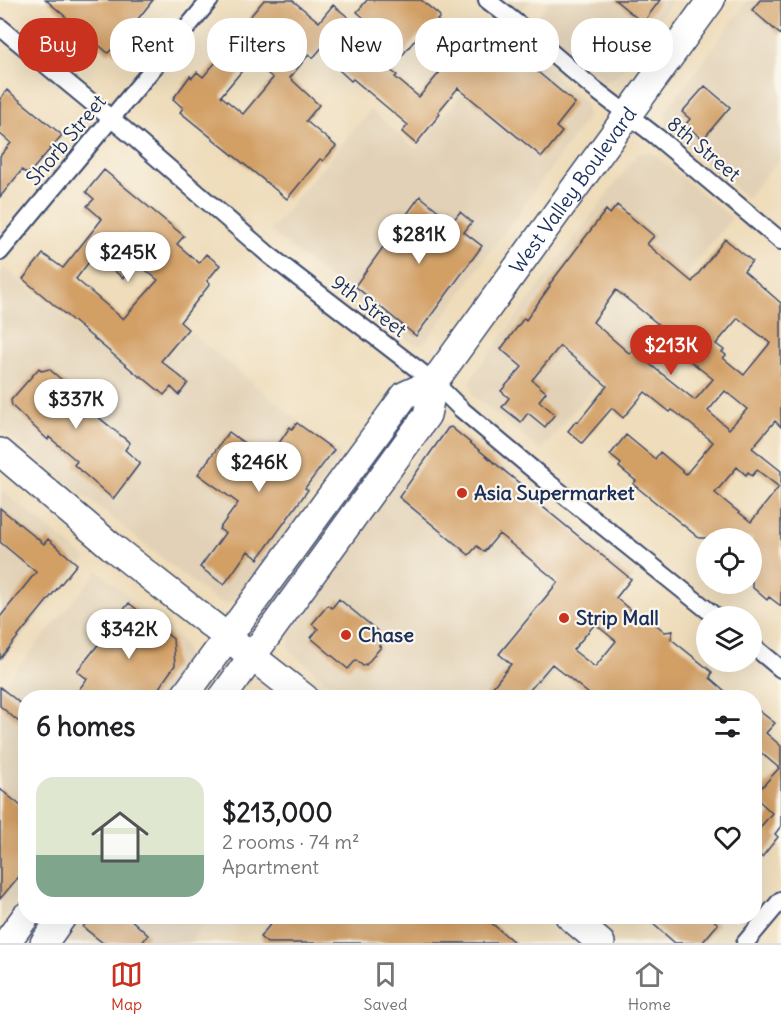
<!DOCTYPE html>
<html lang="en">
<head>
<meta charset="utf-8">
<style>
  :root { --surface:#fff; --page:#f2f2f2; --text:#202124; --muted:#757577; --line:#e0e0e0; --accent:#c8321e }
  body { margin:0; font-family:Delius,sans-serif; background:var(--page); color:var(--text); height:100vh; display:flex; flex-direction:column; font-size:22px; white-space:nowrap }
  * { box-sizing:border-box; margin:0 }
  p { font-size:20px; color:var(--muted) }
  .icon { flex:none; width:33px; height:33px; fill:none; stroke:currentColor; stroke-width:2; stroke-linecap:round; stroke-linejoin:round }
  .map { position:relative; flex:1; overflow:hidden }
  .sheet { position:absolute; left:18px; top:690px; width:744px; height:234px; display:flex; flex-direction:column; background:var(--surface); border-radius:24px; box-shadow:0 6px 24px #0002 }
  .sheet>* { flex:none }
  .hud { position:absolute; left:18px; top:18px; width:746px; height:54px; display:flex; gap:12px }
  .buttons { position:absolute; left:696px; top:528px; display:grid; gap:12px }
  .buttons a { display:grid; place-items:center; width:66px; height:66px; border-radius:50%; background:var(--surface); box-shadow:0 6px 24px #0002; font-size:30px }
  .price { position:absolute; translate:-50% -51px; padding:0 14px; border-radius:21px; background:#fff; color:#222; font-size:20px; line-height:39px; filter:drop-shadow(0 2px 3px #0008) }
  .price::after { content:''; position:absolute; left:50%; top:36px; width:18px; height:14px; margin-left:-9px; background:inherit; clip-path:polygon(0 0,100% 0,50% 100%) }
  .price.selected { background:var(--accent); color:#fff }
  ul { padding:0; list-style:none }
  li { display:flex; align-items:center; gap:18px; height:150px; padding:0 18px }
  li span { display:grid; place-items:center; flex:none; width:168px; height:120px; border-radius:18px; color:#555 }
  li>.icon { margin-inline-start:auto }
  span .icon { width:72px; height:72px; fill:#fffc; stroke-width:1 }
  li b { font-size:26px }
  h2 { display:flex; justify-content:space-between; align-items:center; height:72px; padding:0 18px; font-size:26px }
  .pill { padding:0 21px; border-radius:24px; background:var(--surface); box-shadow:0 6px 24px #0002; font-size:21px; line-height:54px }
  .pill.selected { background:var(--accent); color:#fff }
  .menu { display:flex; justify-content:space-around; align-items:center; height:84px; border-top:2px solid var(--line); background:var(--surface); font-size:16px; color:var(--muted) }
  .menu a { display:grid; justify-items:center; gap:3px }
  .menu .selected { color:var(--accent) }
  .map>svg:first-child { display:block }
</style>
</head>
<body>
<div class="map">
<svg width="781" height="943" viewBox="0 0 781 943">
  <rect width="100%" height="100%" fill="#fbf7ec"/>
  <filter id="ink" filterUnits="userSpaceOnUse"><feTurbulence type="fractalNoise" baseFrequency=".0167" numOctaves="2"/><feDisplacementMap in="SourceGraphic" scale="12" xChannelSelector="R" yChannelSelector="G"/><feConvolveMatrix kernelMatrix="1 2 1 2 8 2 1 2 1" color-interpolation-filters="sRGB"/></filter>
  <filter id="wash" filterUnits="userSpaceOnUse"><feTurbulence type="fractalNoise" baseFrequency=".008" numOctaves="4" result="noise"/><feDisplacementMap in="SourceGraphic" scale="24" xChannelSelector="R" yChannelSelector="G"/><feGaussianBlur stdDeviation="1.35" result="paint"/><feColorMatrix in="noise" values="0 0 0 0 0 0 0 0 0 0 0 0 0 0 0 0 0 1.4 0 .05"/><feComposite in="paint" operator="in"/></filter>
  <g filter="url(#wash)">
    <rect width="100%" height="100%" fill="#eedcba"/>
    <path fill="#e2d1b6" d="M505,0H530L520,12Z
      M549,0H673L617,77L604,81L533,24Z
      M748,0H781V157L746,198L668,128L665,113Z
      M508,36L586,103L588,116L427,340L418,345L408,341L270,231L370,110L416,149Z
      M651,152L732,218L541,451L473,395L470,380L637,154Z
      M4,268L140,379L165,349L171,354L190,332L341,455L241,595L235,600L228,603L217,602L0,429V274Z
      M448,423L545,498L636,573L536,697H345L290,651L288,632L438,424Z
      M0,489L86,559L0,663Z
      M98,571L179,638L185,646L187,655L186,662L184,669L163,697L26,698L25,888L0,923V689Z
      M81,917H210L188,943H64L65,938Z"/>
    <g id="blocks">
      <path fill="#d29f65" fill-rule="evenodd" d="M46,0H153L130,29L140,38L122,59L111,50L108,53Z
        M264,0H292L319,22L333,5L348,17L313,58L309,54L290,78L319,105L306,121L336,146L323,161L320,159L287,199L180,112L183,108L173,99L190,76L192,78L197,72L203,77L222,55L224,56L242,34L238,31ZM251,60L273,78L243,114L221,96Z
        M367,0H421L439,15L440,17L437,20L446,28L444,31L466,49L473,41L503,66L514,52L575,103L556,127L562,132L542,157L458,88L438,112L440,114L416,144L402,132L408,125L353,79L351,81L339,70L373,26L357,12ZM419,35L450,60L419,97L395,77L397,75L390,70Z
        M615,0H660L643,23Z
        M760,0H781V35L752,10Z
        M705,86L730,107L703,139L685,125L690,119L682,112Z
        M7,90L62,135L33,169L27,174L22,170L0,197V156L11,143L0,134V99Z
        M104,170L184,236L177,244L199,263L206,254L220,265L207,281L210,284L180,322L188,329L161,361L188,383L179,395L171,387L164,395L141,376L140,377L23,279L43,254L63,268L102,219L87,206L94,199L86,192ZM92,258L104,268L107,265L123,278L137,263L158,280L123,319L76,279Z
        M420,196L452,222L460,212L472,222L464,232L482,246L416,336L355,286Z
        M617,205L654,236L647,244L692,282L725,239L752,261L744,271L781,303V427L775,421L752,448L781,471V606L769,597L767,600L752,587V538H699L633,484L636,481L619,467L621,464L610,455L626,435L655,459L660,452L686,474L713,442L678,414L672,410L670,412L645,392L623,418L612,408L582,443L568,431L576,421L578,422L607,386L560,346L532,380L546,392L539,401L555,414L545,427L528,413L521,422L502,407L509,398L501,391L522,367L501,349L524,318L526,320L550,286L549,285L606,210L610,214ZM616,290L658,324L652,331L713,379L695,400L633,351L630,354L593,322ZM738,318L770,343L744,375L723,358L726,355L722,352L724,350L716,344ZM725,391L747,409L729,429L708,411ZM737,467L746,475L748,472L752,476L757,470L779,487L751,522L715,493Z
        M39,368L42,371L49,369L95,408L97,416L130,443L125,450L140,463L113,499L74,465L77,461L49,437L48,440L12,406L11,400Z
        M297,423L334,450L305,488L308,490L258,559L248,551L224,585L200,567L225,533L219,529L238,503L198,474L229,432L258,453L262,448L271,455L290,427L292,429Z
        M451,427L524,487L522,490L631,579L616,598L645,622L648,618L665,632L673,631L671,639L712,672L710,678L733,698H594L552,664L523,698H484L511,664L499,654L558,582L499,534L484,552L477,546L469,555L399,497L448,428ZM595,624L616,641L595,667L573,650Z
        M0,508L44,544L48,539L77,564L0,659V617L36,572L0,542Z
        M339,599L379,632L374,638L380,644L379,646L381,647L366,665L365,664L363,666L356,660L348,669L311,638L318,629L312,624L328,605L332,608Z
        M129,603L173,639L175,665L152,698H85L77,692L87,679L77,671L114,625L112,624Z
        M0,687L26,708V728L0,706Z
        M754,707L775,723L766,733L781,746V826L775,834L778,837L762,857L754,851V835L772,813L754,796L779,768L754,747Z
        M0,789L26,810V868L0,899Z
        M91,916H127L148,935L142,943H103L83,927Z
        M277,916H483L515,943H267L260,937Z
        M644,916H709L718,924L702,943H675Z"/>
    </g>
  </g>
  <g filter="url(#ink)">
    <use href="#blocks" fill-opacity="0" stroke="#3b496c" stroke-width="1.5"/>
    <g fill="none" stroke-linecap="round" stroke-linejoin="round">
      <defs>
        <path id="minor" d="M487,0L523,28L593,88L657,137L781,241
          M0,27L125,130L269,255L434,382L461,409L549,483L715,616
          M0,252L210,0
          M752,645L781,669
          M745,943L781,900"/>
        <g id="primary">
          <path d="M0,452L111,546L305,698"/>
          <path d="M183,698L405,395L434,382"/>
          <path id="s1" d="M222,698L427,415L434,382L711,0"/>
          <path d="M569,916L601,943"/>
          <path d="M6,943L26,916"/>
          <path d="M44,943L63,916"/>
        </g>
      </defs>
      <use href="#minor" stroke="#3b496c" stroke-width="20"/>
      <use href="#primary" stroke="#3b496c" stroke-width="30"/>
      <use href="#minor" stroke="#fff" stroke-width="16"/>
      <use href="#primary" stroke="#fff" stroke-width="27"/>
    </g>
  </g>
  <g fill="#c8321e" stroke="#fbf7ec" stroke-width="2">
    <circle cx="462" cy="493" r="6"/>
    <circle cx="564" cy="618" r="6"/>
    <circle cx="346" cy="635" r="6"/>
  </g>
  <g text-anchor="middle" stroke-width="4.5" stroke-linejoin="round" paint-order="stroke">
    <g font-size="20" fill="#1b2f5e" stroke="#fbf7ec">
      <text transform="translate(66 140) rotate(-50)" y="7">Shorb Street</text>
      <text transform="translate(704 149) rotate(40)" y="7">8th Street</text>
      <text dy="7" stroke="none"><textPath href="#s1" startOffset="620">West Valley Boulevard</textPath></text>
      <text transform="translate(369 306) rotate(37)" y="7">9th Street</text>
    </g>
    <g font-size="20" font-weight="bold" fill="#1b2f5e" stroke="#fbf7ec" text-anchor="start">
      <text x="474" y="500">Asia Supermarket</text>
      <text x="576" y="625">Strip Mall</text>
      <text x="358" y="642">Chase</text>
    </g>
  </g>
</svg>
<div class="buttons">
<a><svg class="icon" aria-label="locate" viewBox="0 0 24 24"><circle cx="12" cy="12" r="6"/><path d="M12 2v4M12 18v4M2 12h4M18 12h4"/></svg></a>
<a><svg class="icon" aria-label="layers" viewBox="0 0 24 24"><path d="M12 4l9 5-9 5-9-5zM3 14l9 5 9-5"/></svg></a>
</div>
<b class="price" style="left:419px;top:265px">$281K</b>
<b class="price" style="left:128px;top:283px">$245K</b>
<b class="price selected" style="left:671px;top:376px">$213K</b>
<b class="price" style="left:76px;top:430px">$337K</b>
<b class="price" style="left:259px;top:493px">$246K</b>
<b class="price" style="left:129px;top:660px">$342K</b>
<div class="hud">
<a class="pill selected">Buy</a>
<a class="pill">Rent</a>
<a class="pill">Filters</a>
<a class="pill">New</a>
<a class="pill">Apartment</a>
<a class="pill">House</a>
</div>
<section class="sheet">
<h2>6 homes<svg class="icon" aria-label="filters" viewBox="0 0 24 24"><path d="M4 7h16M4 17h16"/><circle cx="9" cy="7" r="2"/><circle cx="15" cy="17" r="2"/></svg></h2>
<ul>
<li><span style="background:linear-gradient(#dfe7d0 65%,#7fa58c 0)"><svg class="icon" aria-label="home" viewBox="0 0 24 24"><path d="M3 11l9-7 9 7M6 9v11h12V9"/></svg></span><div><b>$213,000</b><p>2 rooms · 74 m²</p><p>Apartment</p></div><svg class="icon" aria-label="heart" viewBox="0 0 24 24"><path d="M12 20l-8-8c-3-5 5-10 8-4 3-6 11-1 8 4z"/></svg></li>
</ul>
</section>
</div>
<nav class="menu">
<a class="selected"><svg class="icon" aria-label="map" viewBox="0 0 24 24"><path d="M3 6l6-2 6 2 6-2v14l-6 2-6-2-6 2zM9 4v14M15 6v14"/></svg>Map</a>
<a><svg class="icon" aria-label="saved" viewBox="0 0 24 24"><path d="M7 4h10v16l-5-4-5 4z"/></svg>Saved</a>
<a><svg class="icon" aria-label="home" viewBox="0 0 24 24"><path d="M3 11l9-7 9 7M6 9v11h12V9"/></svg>Home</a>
</nav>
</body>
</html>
